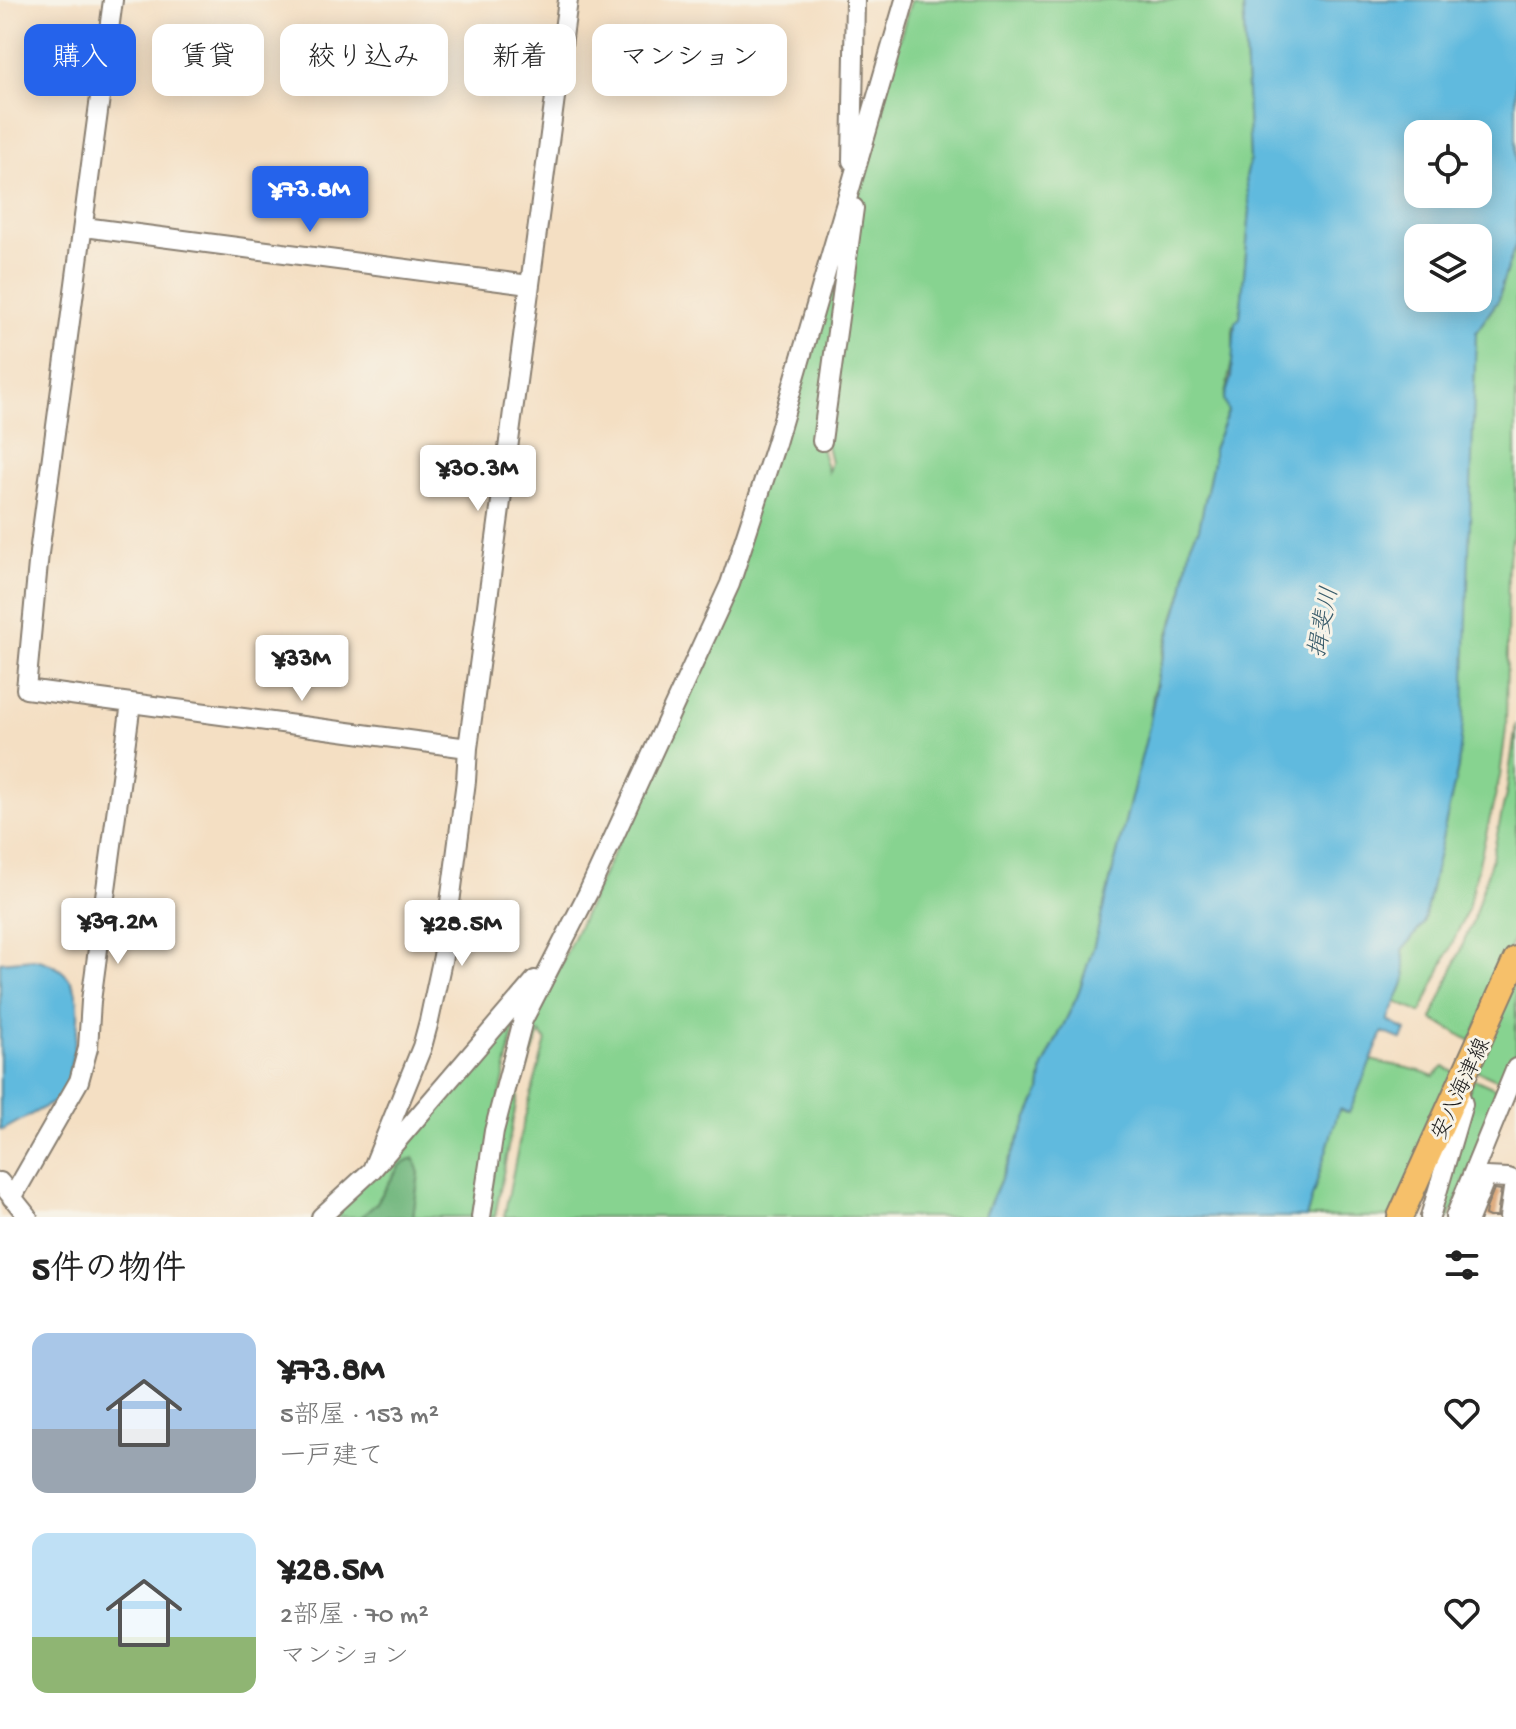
<!DOCTYPE html>
<html lang="ja">
<head>
<meta charset="utf-8">
<style>
  :root { --surface:#fff; --page:#f2f2f2; --text:#222; --muted:#767676; --accent:#2563eb }
  body { margin:0; font-family:"Gochi Hand","Klee One",sans-serif; background:var(--page); color:var(--text); height:100vh; display:flex; flex-direction:column; font-size:30px; white-space:nowrap }
  * { box-sizing:border-box; margin:0 }
  p { font-size:26px; color:var(--muted) }
  .icon { flex:none; width:44px; height:44px; fill:none; stroke:currentColor; stroke-width:2; stroke-linecap:round; stroke-linejoin:round }
  .map { position:relative; height:1217px; overflow:hidden }
  .side { display:flex; flex-direction:column; background:var(--surface); flex:1 }
  .side>* { flex:none }
  .hud { position:absolute; left:24px; top:24px; width:800px; height:72px; display:flex; gap:16px }
  .controls { position:absolute; left:1404px; top:120px; display:grid; gap:16px }
  .controls a { display:grid; place-items:center; width:88px; height:88px; border-radius:16px; background:var(--surface); box-shadow:0 4px 20px #0003; font-size:40px }
  .price { position:absolute; translate:-50% -68px; padding:0 18px; border-radius:8px; background:#fff; color:#222; font-size:26px; line-height:52px; filter:drop-shadow(0 2px 4px #0008) }
  .price::after { content:''; position:absolute; left:50%; top:48px; width:24px; height:18px; margin-left:-12px; background:inherit; clip-path:polygon(0 0,100% 0,50% 100%) }
  .price.selected { background:var(--accent); color:#fff }
  ul { padding:0; list-style:none }
  li { display:flex; align-items:center; gap:24px; height:200px; padding:0 32px }
  li span { display:grid; place-items:center; flex:none; width:224px; height:160px; border-radius:16px; color:#555 }
  li>.icon { margin-inline-start:auto }
  span .icon { width:96px; height:96px; fill:#fffc; stroke-width:1 }
  li b { font-size:34px }
  h2 { display:flex; justify-content:space-between; align-items:center; height:96px; padding:0 32px; font-size:34px }
  .chip { padding:0 28px; border-radius:16px; background:var(--surface); box-shadow:0 4px 20px #0003; font-size:28px; line-height:72px }
  .chip.selected { background:var(--accent); color:#fff }
  .map>svg:first-child { display:block }
</style>
</head>
<body>
<div class="map">
<svg width="1516" height="1217" viewBox="0 0 1516 1217">
  <rect width="100%" height="100%" fill="#f7f3e8"/>
  <filter id="ink" filterUnits="userSpaceOnUse"><feTurbulence type="fractalNoise" baseFrequency=".0125" numOctaves="2"/><feDisplacementMap in="SourceGraphic" scale="16" xChannelSelector="R" yChannelSelector="G"/><feConvolveMatrix kernelMatrix="1 2 1 2 8 2 1 2 1" color-interpolation-filters="sRGB"/></filter>
  <filter id="wash" filterUnits="userSpaceOnUse"><feTurbulence type="fractalNoise" baseFrequency=".006" numOctaves="4" result="noise"/><feDisplacementMap in="SourceGraphic" scale="32" xChannelSelector="R" yChannelSelector="G"/><feGaussianBlur stdDeviation="1.8" result="paint"/><feColorMatrix in="noise" values="0 0 0 0 0 0 0 0 0 0 0 0 0 0 0 0 0 1.4 0 .05"/><feComposite in="paint" operator="in"/></filter>
  <g filter="url(#wash)">
    <rect width="100%" height="100%" fill="#f4dfc3"/>
    <path fill="#87d390" stroke="#527856" stroke-width="2" d="M911,0H1243L1250,160L1246,177L1250,210L1240,318L1233,327V357L1224,399L1228,412L1213,449V462L1199,529L1191,543L1183,591L1164,649L1153,695L1149,727L1094,945L1077,997L1043,1067L1040,1091L984,1217H504L522,1128L546,1040L540,1033L518,1093L495,1217H486L500,1131L529,1019H535L693,683L850,212L819,441L828,472L831,462L826,441L858,210L855,192Z
      M1516,243V514L1508,566L1506,729L1500,776L1468,909L1421,1013L1396,1002L1406,978L1403,950L1423,924L1458,767L1476,332L1499,299L1502,284Z
      M1516,724V933L1471,1041L1432,1019L1473,920L1492,858L1507,789Z
      M1516,976V1058L1505,1083L1476,1070Z
      M508,1021L515,1025L475,1217H413L419,1173L400,1165L376,1204L361,1217H332Z
      M1371,1060C1392,1066 1414,1067 1434,1076L1444,1067L1456,1073L1391,1217H1306L1339,1109L1349,1113Z
      M1472,1078L1501,1091L1450,1217H1435Z"/>
    <path fill="#6db57a" stroke="#44684b" stroke-width="2" d="M414,1158L419,1173L413,1217H361L376,1204L400,1165Z"/>
    <path fill="#61bade" stroke="#3e6b7d" stroke-width="2" fill-rule="evenodd" d="M1243,0H1516V243L1502,284L1499,299L1476,332L1464,713L1458,767L1423,924L1403,950L1406,978L1388,1021L1406,1030L1402,1040L1383,1032L1349,1113L1339,1109L1306,1217H984L1040,1091L1043,1067L1077,997L1094,945L1149,727L1159,671L1183,591L1191,543L1199,529L1213,462V449L1228,412L1224,399L1231,378L1235,322L1240,318L1250,210L1246,177L1250,160ZM1418,134H1478V194H1418ZM1418,238H1478V298H1418Z
      M34,959C106,973 69,1047 67,1095L3,1130L0,1129V962Z"/>
    <g id="blocks">
      <path fill="#d89c68" d="M1494,1189L1501,1190L1497,1217H1489L1485,1215L1486,1209Z"/>
    </g>
  </g>
  <g filter="url(#ink)">
    <use href="#blocks" fill-opacity="0" stroke="#887e70" stroke-width="2"/>
    <g fill="none" stroke-linecap="round" stroke-linejoin="round">
      <defs>
        <path id="minor" d="M113,0L39,553L26,689L468,748
          M852,161L855,0
          M84,227L529,285
          M822,441L854,208
          M372,1170L422,1047L429,1021L443,956L466,781L468,748L568,0
          M0,1182L28,1217
          M12,1198L79,1081L88,1048L91,1001L131,703
          M321,1217L372,1170L535,980
          M481,1217L494,1131L523,1020L588,893L730,584L776,443L905,0
          M1430,1217L1463,1104L1458,1089
          M1455,1217L1516,1068
          M1470,1217L1486,1177L1508,1178L1516,1181
          M1509,1217L1514,1182"/>
        <path id="major" d="M1400,1217L1516,959"/>
      </defs>
      <use href="#minor" stroke="#887e70" stroke-width="22"/>
      <use href="#major" stroke="#887e70" stroke-width="28"/>
      <use href="#minor" stroke="#fff" stroke-width="18"/>
      <use href="#major" stroke="#f6c06b" stroke-width="24"/>
    </g>
  </g>
  <g text-anchor="middle" stroke-width="6" stroke-linejoin="round" paint-order="stroke">
    <g font-size="22" fill="#1c1c1c" stroke="#f7f3e8">
      <text transform="translate(1459 1088) rotate(-65)" y="8">安八海津線</text>
    </g>
    <g font-size="24" font-style="italic" fill="#385b6a" stroke="#f7f3e8">
      <text transform="translate(1322 622) rotate(-79)" y="8">揖斐川</text>
    </g>
  </g>
</svg>
<div class="controls">
<a><svg class="icon" aria-label="locate" viewBox="0 0 24 24"><circle cx="12" cy="12" r="6"/><path d="M12 2v4M12 18v4M2 12h4M18 12h4"/></svg></a>
<a><svg class="icon" aria-label="layers" viewBox="0 0 24 24"><path d="M12 4l9 5-9 5-9-5zM3 14l9 5 9-5"/></svg></a>
</div>
<b class="price selected" style="left:310px;top:234px">¥73.8M</b>
<b class="price" style="left:478px;top:513px">¥30.3M</b>
<b class="price" style="left:302px;top:703px">¥33M</b>
<b class="price" style="left:118px;top:966px">¥39.2M</b>
<b class="price" style="left:462px;top:968px">¥28.5M</b>
<div class="hud">
<a class="chip selected">購入</a>
<a class="chip">賃貸</a>
<a class="chip">絞り込み</a>
<a class="chip">新着</a>
<a class="chip">マンション</a>
</div>
</div>
<section class="side">
<h2>5件の物件<svg class="icon" aria-label="filters" viewBox="0 0 24 24"><path d="M4 7h16M4 17h16"/><circle cx="9" cy="7" r="2"/><circle cx="15" cy="17" r="2"/></svg></h2>
<ul>
<li><span style="background:linear-gradient(#a9c7e8 60%,#9aa5b1 0)"><svg class="icon" aria-label="home" viewBox="0 0 24 24"><path d="M3 11l9-7 9 7M6 9v11h12V9"/></svg></span><div><b>¥73.8M</b><p>5部屋 · 153 m²</p><p>一戸建て</p></div><svg class="icon" aria-label="heart" viewBox="0 0 24 24"><path d="M12 20l-8-8c-3-5 5-10 8-4 3-6 11-1 8 4z"/></svg></li>
<li><span style="background:linear-gradient(#bfe0f5 65%,#8fb573 0)"><svg class="icon" aria-label="home" viewBox="0 0 24 24"><path d="M3 11l9-7 9 7M6 9v11h12V9"/></svg></span><div><b>¥28.5M</b><p>2部屋 · 70 m²</p><p>マンション</p></div><svg class="icon" aria-label="heart" viewBox="0 0 24 24"><path d="M12 20l-8-8c-3-5 5-10 8-4 3-6 11-1 8 4z"/></svg></li>
</ul>
</section>
</body>
</html>
